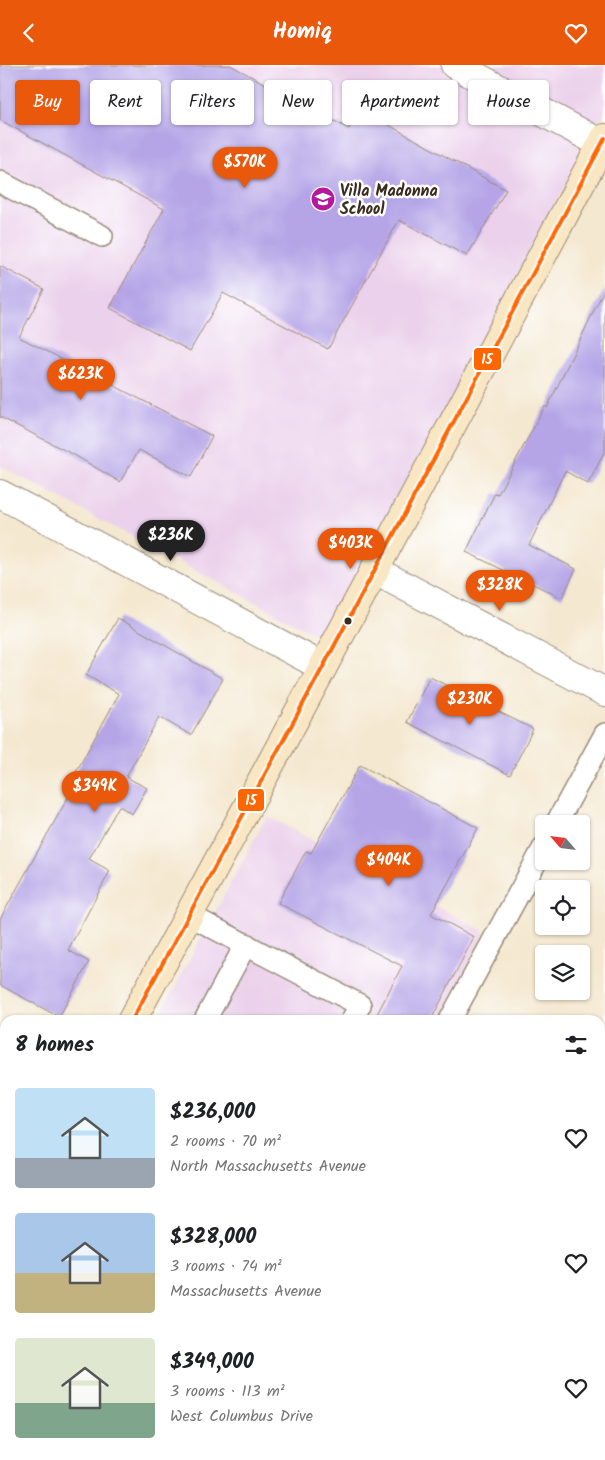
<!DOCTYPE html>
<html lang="en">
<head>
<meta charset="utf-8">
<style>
  :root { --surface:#fff; --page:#f6f6f6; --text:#202124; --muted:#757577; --accent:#ea580c }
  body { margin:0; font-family:Kalam,sans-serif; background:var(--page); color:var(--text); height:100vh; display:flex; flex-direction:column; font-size:19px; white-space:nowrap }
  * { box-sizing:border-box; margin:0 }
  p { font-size:16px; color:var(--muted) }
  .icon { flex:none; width:28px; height:28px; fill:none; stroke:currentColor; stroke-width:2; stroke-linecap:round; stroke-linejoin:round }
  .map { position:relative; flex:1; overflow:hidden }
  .details { position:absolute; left:0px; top:950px; width:605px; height:445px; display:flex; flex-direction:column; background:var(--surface); border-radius:15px 15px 0 0; box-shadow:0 1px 4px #0004 }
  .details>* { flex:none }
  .hud { position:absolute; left:15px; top:15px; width:575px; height:45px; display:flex; gap:10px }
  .needle { width:32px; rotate:298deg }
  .buttons { position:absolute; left:535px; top:750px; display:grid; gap:10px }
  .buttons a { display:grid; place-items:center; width:55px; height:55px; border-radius:5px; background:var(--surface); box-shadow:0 1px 4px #0004; font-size:25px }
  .price { position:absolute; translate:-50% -42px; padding:0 11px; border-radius:18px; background:var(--accent); color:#fff; font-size:16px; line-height:32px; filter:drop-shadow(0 1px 2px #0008) }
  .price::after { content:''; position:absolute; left:50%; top:30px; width:15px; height:11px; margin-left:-8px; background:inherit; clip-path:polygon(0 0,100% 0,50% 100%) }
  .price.selected { background:#222; color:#fff }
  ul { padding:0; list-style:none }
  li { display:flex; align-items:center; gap:15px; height:125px; padding:0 15px }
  li span { display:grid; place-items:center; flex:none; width:140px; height:100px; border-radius:5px; color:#555 }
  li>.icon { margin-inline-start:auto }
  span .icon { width:60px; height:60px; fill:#fffc; stroke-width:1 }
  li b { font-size:21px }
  h2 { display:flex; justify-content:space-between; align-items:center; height:60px; padding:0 15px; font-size:21px }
  .chip { padding:0 18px; border-radius:5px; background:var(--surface); box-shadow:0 1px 4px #0004; font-size:18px; line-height:45px }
  .chip.selected { background:var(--accent); color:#fff }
  header { display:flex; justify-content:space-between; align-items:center; height:65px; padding:0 15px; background:var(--accent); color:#fff; font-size:22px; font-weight:700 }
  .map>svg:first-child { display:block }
</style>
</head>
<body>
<header><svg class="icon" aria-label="back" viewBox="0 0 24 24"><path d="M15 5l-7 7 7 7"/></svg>Homiq<svg class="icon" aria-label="heart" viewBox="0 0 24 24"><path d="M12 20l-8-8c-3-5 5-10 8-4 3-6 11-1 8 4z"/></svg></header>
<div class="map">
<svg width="605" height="1395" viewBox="0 0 605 1395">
  <rect width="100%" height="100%" fill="#fff"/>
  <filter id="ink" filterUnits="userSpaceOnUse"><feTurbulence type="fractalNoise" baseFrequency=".02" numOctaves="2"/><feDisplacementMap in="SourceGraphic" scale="10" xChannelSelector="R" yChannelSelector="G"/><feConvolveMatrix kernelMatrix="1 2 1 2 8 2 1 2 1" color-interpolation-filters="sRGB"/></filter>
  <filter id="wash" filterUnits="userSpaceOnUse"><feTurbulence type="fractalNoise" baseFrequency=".0096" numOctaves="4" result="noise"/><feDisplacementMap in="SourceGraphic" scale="20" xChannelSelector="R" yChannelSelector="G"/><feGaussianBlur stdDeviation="1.12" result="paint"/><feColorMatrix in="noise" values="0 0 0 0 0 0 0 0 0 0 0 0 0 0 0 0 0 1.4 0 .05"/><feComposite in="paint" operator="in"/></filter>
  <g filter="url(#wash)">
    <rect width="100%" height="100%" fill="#f4e8d0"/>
    <path fill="#ebd1eb" d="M0,0H605V46L322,573L0,401Z
      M267,751L485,867L439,955H157Z
      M5,1239V1390H214L212,1395H0V1249Z"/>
    <g id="blocks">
      <path fill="#b5a5e7" d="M0,0H230L349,64L360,44L506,125L467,191L399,155L328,284L223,228L190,286L110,243L164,144L0,55Z
        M0,201L44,224L19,272L212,371L191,412L139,385L120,417L76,391L0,352Z
        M605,223V386L588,419L565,406L529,480L576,504L562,533L466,487L495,428L498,429L545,341L547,343Z
        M118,553L223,614L191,670L159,652L126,712L147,723L132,749L119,741L89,794L110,806L68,885L89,897L59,952L0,920V854L76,718L71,716L119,629L86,610Z
        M430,612L533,664L510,710L407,657Z
        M360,700L478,763L431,849L474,872L431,955H374L402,901L278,838L306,786L311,788Z"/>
    </g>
  </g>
  <g filter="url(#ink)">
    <use href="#blocks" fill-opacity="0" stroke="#988977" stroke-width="1"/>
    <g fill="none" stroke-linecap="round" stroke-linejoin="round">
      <defs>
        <path id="service" d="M0,117L102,171
          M556,759L605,669
          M189,850L360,940L352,955
          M205,955L246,879
          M450,955L544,782
          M220,1395L223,1390"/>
        <path id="minor" d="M455,0L602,79
          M0,429L323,602
          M374,505L605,627
          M0,994L5,997
          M0,1049L5,1051
          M600,1250L605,1240
          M523,1395L525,1390"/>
        <path id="secondary" d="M132,955L323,602L605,73
          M0,1200L5,1191"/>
      </defs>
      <use href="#service" stroke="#988977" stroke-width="24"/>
      <use href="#minor" stroke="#988977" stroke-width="30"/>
      <use href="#secondary" stroke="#988977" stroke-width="30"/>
      <use href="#service" stroke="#fff" stroke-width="21"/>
      <use href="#minor" stroke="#fff" stroke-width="28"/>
      <use href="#secondary" stroke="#f9e7c3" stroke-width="28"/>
      <defs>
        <path id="bus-1" d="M132,955L323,602L605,73"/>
      </defs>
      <use href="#bus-1" stroke="#fff" stroke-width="8"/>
      <use href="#bus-1" stroke="#f60" stroke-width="4"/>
    </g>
  </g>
  <defs>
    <symbol id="school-disc" viewBox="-11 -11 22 22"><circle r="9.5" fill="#b5179e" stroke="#fff"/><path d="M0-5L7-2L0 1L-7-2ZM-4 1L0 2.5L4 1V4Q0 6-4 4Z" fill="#fff"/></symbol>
  </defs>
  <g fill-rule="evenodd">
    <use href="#school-disc" x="309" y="120" width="28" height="28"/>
  </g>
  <circle fill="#3b2a1e" stroke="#fff" stroke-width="2" cx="348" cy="556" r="4.5"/>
  <g text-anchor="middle" stroke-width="5" stroke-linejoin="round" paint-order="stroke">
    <g font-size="16" font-weight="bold" fill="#3b2a1e" stroke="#fff" text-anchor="start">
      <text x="340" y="131">Villa Madonna<tspan x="340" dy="18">School</tspan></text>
    </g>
  </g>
  <g stroke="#fff" stroke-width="2">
    <rect x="473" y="282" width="29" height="24" rx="5" fill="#f60"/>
    <rect x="237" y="723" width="28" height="24" rx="5" fill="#f60"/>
  </g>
  <g font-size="14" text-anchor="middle" font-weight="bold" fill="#fff">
    <text x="487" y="299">15</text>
    <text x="251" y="740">15</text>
  </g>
</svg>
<div class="buttons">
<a><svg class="needle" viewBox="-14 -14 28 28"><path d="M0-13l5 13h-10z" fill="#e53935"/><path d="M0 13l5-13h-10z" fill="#757577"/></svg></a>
<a><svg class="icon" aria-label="locate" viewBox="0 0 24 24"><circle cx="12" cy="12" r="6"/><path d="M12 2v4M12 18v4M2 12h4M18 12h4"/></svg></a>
<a><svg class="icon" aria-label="layers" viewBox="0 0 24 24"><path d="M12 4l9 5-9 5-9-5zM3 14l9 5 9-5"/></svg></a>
</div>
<b class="price" style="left:245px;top:124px">$570K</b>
<b class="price" style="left:81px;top:336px">$623K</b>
<b class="price selected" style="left:171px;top:497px">$236K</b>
<b class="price" style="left:351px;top:505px">$403K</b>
<b class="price" style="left:500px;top:547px">$328K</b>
<b class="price" style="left:470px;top:661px">$230K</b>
<b class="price" style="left:95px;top:748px">$349K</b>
<b class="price" style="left:389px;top:822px">$404K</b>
<div class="hud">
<a class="chip selected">Buy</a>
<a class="chip">Rent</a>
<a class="chip">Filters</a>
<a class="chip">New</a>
<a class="chip">Apartment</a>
<a class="chip">House</a>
</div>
<section class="details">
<h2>8 homes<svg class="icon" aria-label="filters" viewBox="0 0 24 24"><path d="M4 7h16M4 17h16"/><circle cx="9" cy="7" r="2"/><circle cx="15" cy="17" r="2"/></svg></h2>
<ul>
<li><span style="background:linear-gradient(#bfe0f5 70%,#9aa5b1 0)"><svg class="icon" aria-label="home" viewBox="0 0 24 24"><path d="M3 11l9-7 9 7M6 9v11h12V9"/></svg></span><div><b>$236,000</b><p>2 rooms · 70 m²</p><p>North Massachusetts Avenue</p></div><svg class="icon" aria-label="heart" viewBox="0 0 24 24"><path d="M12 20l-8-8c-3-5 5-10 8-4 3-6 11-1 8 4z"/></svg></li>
<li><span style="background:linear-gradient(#a9c7e8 60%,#c2b280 0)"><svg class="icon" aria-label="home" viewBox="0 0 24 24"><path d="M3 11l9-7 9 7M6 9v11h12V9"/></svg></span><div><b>$328,000</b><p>3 rooms · 74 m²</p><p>Massachusetts Avenue</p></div><svg class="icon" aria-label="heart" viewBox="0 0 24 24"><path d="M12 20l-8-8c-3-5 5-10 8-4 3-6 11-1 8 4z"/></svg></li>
<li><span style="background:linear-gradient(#dfe7d0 65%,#7fa58c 0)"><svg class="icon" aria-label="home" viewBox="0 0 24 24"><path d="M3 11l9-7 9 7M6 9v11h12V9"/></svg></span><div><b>$349,000</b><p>3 rooms · 113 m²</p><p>West Columbus Drive</p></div><svg class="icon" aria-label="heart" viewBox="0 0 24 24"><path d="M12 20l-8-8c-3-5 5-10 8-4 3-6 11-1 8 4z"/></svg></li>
</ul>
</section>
</div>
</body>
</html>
